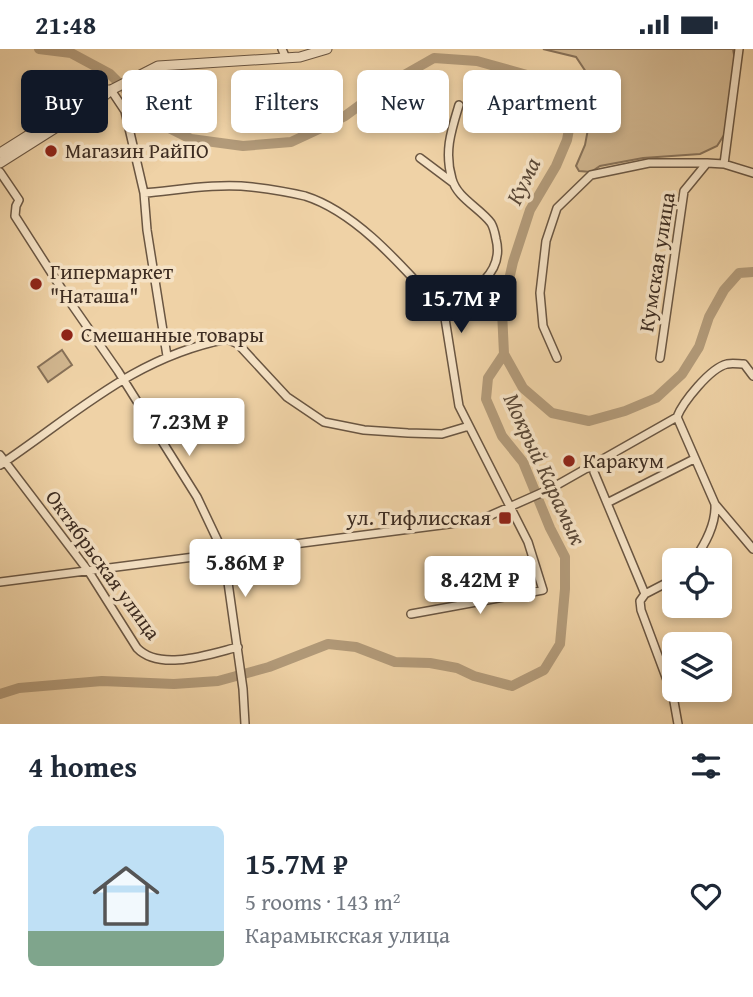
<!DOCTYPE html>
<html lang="en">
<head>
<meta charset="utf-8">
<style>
  :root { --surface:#fff; --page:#f6f6f7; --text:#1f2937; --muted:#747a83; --accent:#111827 }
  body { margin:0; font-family:"Gentium Book Plus",serif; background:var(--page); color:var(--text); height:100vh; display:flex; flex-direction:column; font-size:26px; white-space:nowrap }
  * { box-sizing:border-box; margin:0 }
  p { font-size:23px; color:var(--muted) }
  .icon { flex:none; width:38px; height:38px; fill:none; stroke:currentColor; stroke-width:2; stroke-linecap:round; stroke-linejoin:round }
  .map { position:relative; height:675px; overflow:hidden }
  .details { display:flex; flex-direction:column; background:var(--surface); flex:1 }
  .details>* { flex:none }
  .banner { position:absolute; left:21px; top:21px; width:712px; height:63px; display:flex; gap:14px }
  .buttons { position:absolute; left:662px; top:499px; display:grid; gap:14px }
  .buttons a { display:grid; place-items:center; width:70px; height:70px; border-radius:10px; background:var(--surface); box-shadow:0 4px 10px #0003; font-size:35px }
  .price { position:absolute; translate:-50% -60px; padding:0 16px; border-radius:7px; background:#fff; color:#222; font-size:23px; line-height:46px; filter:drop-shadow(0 2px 4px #0008) }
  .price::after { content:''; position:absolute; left:50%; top:42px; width:21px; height:16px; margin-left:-10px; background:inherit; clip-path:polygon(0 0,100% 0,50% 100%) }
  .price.active { background:var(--accent); color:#fff }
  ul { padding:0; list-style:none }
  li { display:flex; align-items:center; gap:21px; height:175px; padding:0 28px }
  li span { display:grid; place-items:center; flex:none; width:196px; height:140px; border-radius:10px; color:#555 }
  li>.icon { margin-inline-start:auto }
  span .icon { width:84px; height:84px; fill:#fffc; stroke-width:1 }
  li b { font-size:30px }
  h2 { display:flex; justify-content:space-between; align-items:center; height:84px; padding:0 28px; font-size:30px }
  .tag { padding:0 24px; border-radius:10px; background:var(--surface); box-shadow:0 4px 10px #0003; font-size:24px; line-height:63px }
  .tag.active { background:var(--accent); color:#fff }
  .status { display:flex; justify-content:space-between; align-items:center; height:49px; padding:0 35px; background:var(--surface); direction:ltr }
  .status svg { height:19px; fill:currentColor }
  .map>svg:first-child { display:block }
</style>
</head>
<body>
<div class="status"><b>21:48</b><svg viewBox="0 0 49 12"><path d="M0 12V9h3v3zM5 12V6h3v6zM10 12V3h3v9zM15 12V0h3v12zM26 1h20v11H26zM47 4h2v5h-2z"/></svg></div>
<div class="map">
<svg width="753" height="675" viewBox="0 0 753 675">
  <rect width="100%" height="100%" fill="#efd2a6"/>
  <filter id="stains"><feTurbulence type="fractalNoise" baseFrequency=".00286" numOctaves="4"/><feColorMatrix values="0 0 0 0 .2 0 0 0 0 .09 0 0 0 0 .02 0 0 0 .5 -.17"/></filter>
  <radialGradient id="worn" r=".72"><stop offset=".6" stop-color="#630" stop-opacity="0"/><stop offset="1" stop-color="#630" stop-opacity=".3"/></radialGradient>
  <path fill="#d1b68f" stroke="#877158" stroke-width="2" d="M543,0H733L735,11L726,83L717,97L700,105L643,109L600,117L591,123L579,122L576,117L585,96L596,38L576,8Z
    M62,301L72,316L48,333L38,318Z"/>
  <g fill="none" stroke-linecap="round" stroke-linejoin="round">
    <path stroke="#b29a79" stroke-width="10" d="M39,0L71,4L110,25L159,74L191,90L243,97L291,93L319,80L345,67L390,34L434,9L477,12L559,35L572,64L567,91L556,117L530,161L513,213L502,262L504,305L523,339L552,364L589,372L625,362L656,349L682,325L699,298L709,268L724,241L739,224L753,223
      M0,645L19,639L102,632L174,635L218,632L269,618L328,595L356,598L395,613L430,614L457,619L474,627L512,637L544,621L560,595L565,540V508L550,479L523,413L502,387L486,350L488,329L504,305"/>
    <defs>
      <path id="minor" d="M282,0L285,7
        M111,41L125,62L144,144L147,181L167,307
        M420,109L452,133
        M707,114L724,115L753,124
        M724,115L739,0
        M0,123L19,151L16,157L15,167L70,253L118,322L197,448L224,505L243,640L245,675
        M144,144C179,141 217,134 252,138C269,140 288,143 305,147C359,164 407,223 444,263
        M557,309L543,277L540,244L546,192L557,159L591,126L649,114H707L684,142L660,309
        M677,368L715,455L753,500
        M677,368C683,353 710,319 727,315C732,314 739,315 744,315L753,327
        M0,406L89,523L137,599C160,623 210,605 238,598
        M0,416C76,365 134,308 227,290L238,295L287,348L324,373L364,381L408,384L442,385L469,377
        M594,423L645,545
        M607,454L694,410
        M694,511C705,495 716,476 715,456
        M0,533L480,471L550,440L677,368
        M645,545L640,552L641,561L673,647L678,675
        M645,545L674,530
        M411,565L543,541L528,493L459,357L444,263L446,257C472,243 505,225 496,190C495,185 494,179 491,174C480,159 457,149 452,130C444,103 451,82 459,56"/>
      <path id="tertiary" d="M0,104L97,43L109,41
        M0,114L98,52L111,41L158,17L300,8L327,0"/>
    </defs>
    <use href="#minor" stroke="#6a5642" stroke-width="10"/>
    <use href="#tertiary" stroke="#6a5642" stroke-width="11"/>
    <use href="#minor" stroke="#f5e2c5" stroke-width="7"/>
    <use href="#tertiary" stroke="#f5e2c5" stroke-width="9"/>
  </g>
  <g fill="#8f2418" stroke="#f5e2c5" stroke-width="2.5">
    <circle cx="51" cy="102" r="7"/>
    <circle cx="36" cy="235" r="7"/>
    <circle cx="67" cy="286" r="7"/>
    <circle cx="569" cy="412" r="7"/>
    <rect x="498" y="462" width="14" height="14" rx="3.5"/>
  </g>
  <g text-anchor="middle" stroke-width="7" stroke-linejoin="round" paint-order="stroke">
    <g font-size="21" fill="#3d2c21" stroke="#f5e2c5" text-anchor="start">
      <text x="65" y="109">Магазин РайПО</text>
      <text x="50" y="230">Гипермаркет<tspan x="50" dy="24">"Наташа"</tspan></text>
      <text x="81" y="293">Смешанные товары</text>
      <text x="583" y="419">Каракум</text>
      <text x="491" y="476" text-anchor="end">ул. Тифлисская</text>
    </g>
    <g font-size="21" fill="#3d2c21" stroke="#f5e2c5">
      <text transform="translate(657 213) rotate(-81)" y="7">Кумская улица</text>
      <text transform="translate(103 516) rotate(54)" y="7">Октябрьская улица</text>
    </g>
    <g font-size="23" font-style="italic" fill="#5a4837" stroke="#f5e2c5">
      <text transform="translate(523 132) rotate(-64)" y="8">Кума</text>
      <text transform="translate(545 420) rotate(65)" y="8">Мокрый Карамык</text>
    </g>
  </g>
  <rect width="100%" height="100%" filter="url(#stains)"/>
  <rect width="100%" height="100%" fill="url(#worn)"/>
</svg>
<div class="buttons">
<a><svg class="icon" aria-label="locate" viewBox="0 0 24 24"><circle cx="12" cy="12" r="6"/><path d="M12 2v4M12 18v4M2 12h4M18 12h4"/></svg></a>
<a><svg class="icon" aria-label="layers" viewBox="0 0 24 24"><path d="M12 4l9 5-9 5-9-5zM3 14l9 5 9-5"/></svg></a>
</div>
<b class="price active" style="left:461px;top:286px">15.7M ₽</b>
<b class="price" style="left:189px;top:409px">7.23M ₽</b>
<b class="price" style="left:245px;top:550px">5.86M ₽</b>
<b class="price" style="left:480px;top:567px">8.42M ₽</b>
<div class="banner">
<a class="tag active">Buy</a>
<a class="tag">Rent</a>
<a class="tag">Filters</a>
<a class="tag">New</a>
<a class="tag">Apartment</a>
</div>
</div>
<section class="details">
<h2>4 homes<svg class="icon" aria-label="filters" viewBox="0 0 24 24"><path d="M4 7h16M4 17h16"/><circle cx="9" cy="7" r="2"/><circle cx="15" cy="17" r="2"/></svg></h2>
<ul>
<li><span style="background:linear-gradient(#bfe0f5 75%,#7fa58c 0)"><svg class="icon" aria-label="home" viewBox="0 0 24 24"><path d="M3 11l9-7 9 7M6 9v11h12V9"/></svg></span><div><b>15.7M ₽</b><p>5 rooms · 143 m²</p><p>Карамыкская улица</p></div><svg class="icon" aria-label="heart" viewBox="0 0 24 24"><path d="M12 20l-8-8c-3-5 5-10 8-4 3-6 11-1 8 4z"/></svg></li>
</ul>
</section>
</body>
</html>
